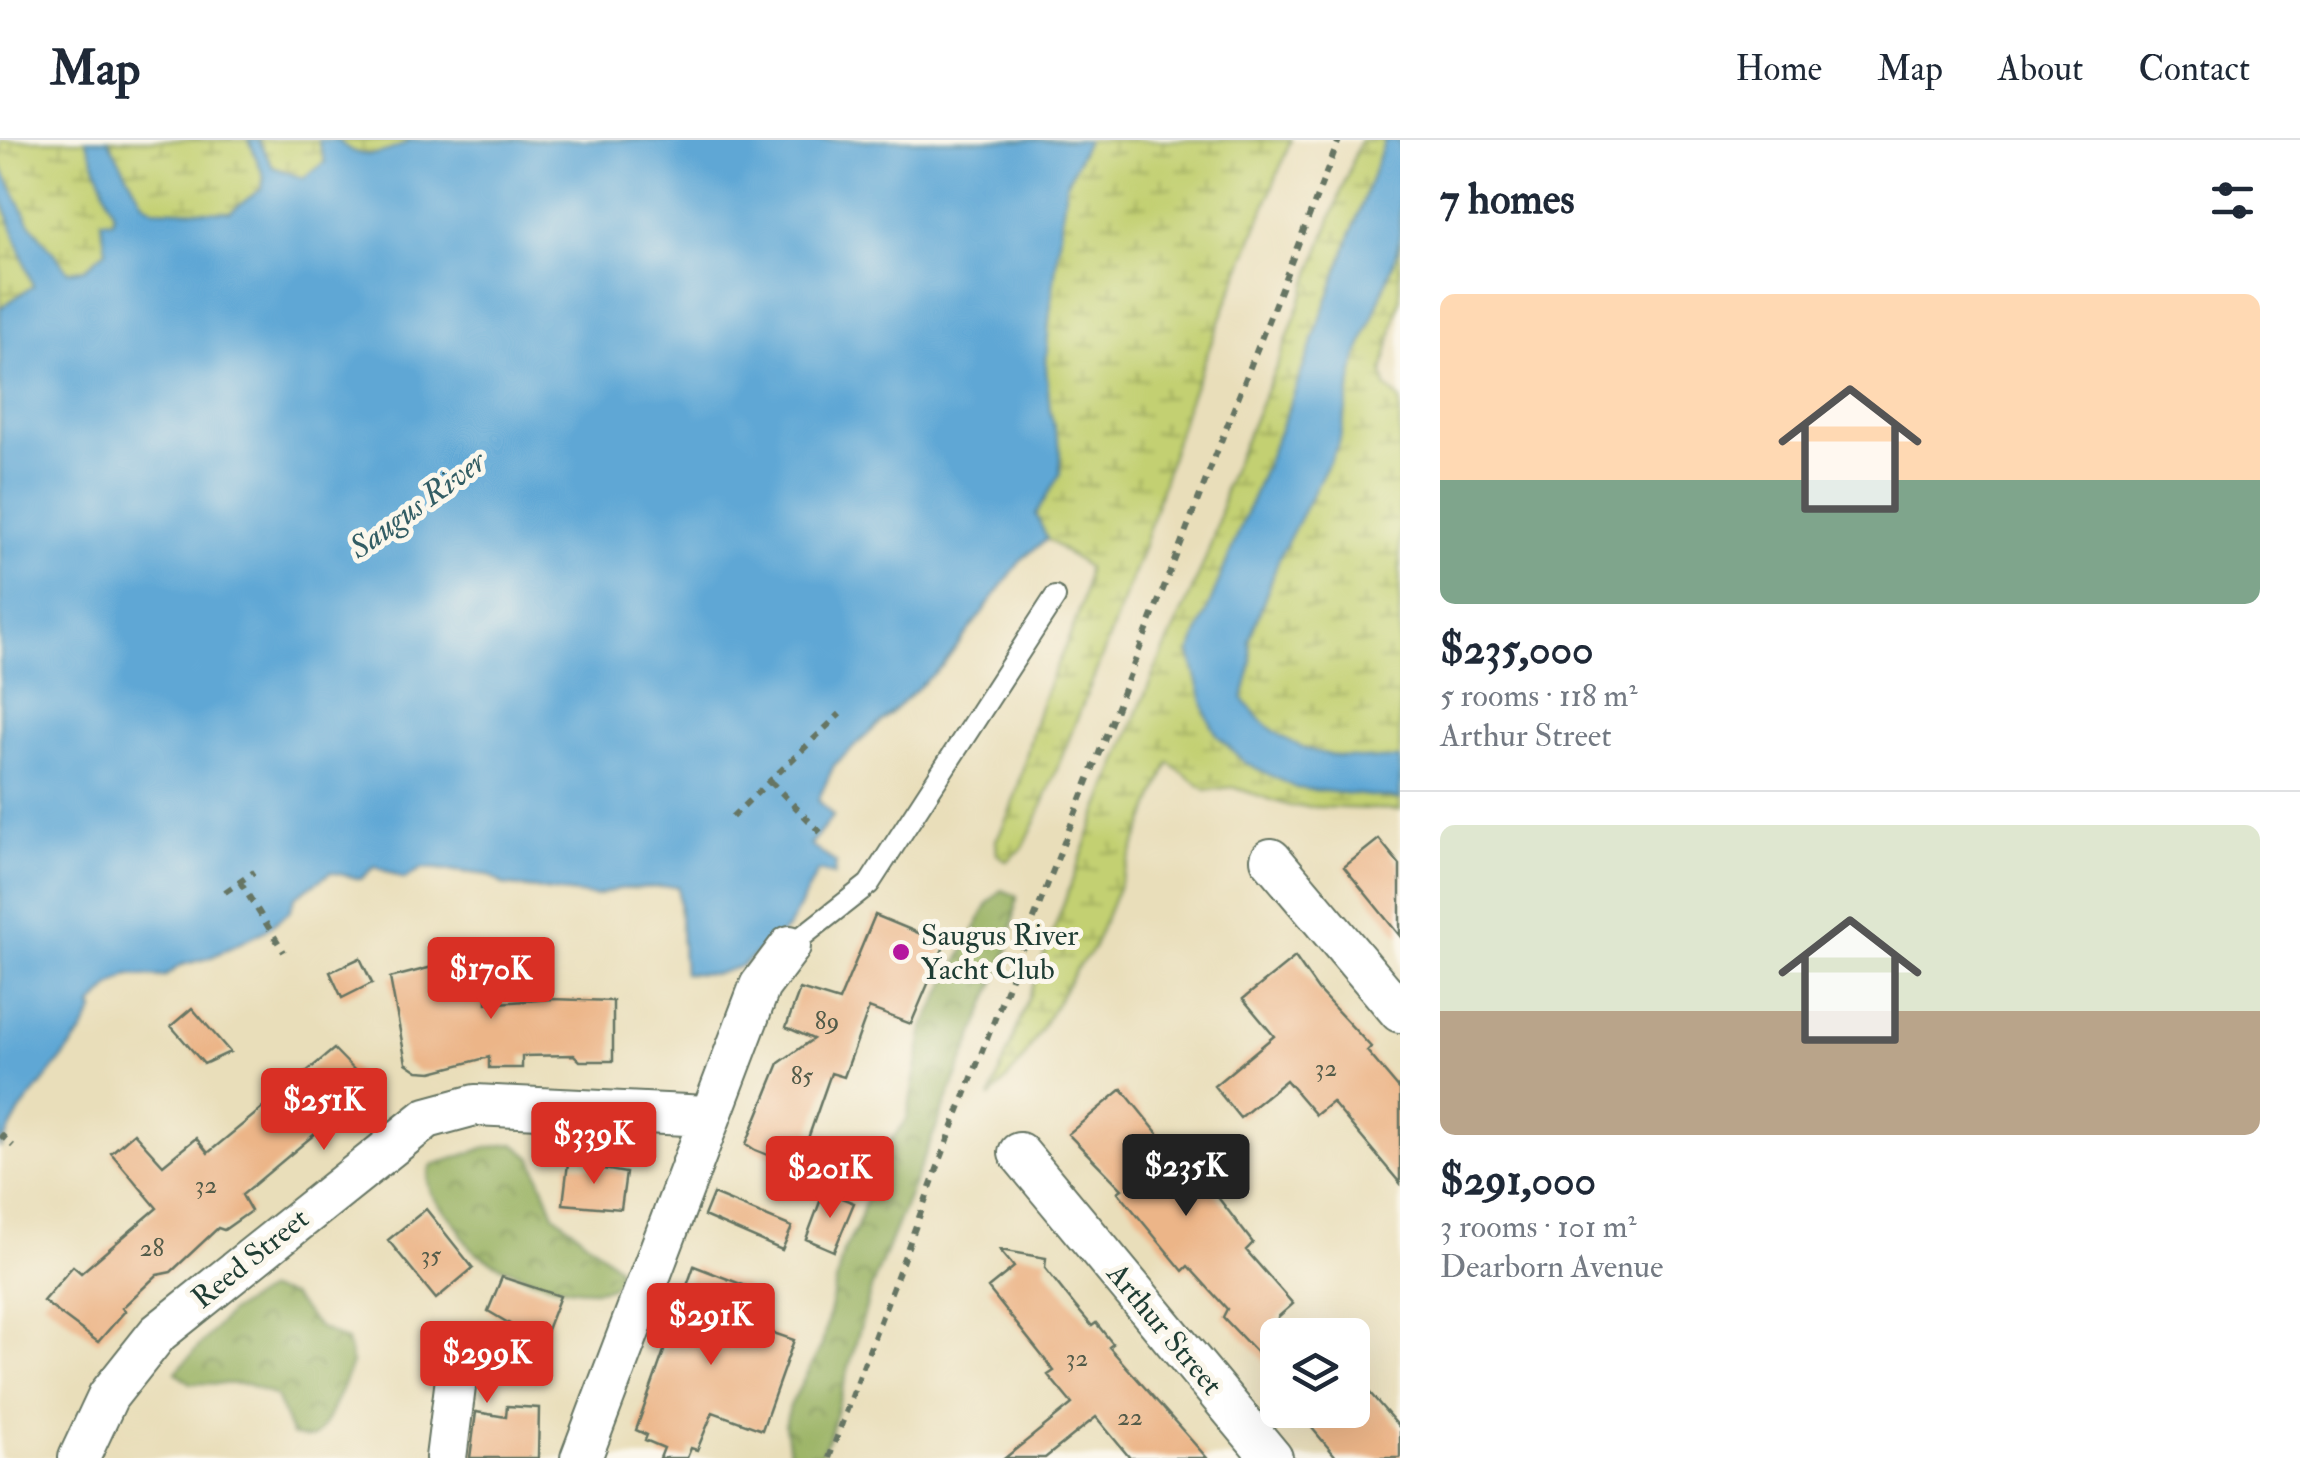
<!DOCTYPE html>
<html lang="en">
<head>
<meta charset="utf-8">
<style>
  :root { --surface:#fff; --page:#f6f6f7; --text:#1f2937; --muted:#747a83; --line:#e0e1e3; --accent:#d93025 }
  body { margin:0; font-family:"IM FELL Double Pica",serif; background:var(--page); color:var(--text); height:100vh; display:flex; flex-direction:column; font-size:38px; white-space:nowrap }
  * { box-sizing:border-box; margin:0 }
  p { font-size:32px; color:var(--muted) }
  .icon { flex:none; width:55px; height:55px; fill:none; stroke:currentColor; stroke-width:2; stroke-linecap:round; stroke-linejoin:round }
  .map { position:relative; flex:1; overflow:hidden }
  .sheet { display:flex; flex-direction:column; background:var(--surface); width:900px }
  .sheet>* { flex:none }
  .fabs { position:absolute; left:1260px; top:1178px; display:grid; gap:20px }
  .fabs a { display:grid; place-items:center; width:110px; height:110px; border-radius:15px; background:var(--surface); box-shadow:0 10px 40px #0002; font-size:50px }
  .price { position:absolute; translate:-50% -85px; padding:0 22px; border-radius:10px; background:var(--accent); color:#fff; font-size:32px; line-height:65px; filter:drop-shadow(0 2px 5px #0008) }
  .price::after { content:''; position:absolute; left:50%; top:60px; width:30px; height:22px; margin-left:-15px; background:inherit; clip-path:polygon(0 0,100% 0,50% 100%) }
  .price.selected { background:#222; color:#fff }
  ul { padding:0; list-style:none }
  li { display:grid; align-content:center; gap:20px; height:530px; padding:0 40px }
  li+li { border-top:2px solid var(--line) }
  li span { display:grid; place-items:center; height:310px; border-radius:15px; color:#555 }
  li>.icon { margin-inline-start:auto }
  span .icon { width:180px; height:180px; fill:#fffc; stroke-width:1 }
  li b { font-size:42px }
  h2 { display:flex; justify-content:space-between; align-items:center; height:120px; padding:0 40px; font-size:42px }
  header { display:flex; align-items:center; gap:60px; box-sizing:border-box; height:140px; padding:0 50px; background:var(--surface); border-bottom:2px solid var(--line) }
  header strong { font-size:48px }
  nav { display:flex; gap:55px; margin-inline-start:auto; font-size:35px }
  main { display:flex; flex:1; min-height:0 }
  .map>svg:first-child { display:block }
</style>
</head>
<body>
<header>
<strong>Map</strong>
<nav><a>Home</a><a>Map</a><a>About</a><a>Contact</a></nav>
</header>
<main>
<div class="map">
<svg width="1400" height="1318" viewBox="0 0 1400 1318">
  <defs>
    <pattern id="forest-crowns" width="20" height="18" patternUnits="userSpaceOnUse" patternTransform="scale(2.5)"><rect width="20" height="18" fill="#9ab264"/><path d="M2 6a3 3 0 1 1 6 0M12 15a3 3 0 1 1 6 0" fill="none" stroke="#7d9253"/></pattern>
    <pattern id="wetland-marsh" width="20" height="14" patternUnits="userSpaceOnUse" patternTransform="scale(2.5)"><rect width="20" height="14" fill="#c3d072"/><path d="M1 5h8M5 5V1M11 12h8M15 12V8" fill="none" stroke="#9eaa5e"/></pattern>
  </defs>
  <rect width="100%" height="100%" fill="#fbf7ec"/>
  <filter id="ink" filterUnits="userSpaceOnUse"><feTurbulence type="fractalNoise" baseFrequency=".01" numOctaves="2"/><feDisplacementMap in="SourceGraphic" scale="20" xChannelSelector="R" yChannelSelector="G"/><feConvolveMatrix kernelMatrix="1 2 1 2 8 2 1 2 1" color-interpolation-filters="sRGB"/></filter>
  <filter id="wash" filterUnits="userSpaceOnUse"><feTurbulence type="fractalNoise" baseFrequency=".0048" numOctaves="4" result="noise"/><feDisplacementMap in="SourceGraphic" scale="40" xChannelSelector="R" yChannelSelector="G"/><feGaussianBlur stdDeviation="2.25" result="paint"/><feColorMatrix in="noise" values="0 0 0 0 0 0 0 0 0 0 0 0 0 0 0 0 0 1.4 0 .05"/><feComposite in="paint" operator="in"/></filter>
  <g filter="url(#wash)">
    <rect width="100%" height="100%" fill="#e9deba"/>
    <path fill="url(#forest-crowns)" stroke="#5c784c" stroke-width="2.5" d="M1002,750L1017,756L1010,805L872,1146L829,1297L819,1318H790L785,1285L790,1266L822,1205L843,1112L857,1087L882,1012L907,979L924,887L989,762Z
      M514,1004L532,1018L554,1074L618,1127L619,1138L611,1147C577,1159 500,1131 472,1109C464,1103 462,1092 456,1084C441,1066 419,1050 432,1025C464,1017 480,1006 514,1004Z
      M267,1150L291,1156L318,1187L347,1201L352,1224C344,1240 327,1288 315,1296C308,1300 299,1296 292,1295L276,1256L247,1244L190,1243L176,1232L230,1172Z"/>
    <path fill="url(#wetland-marsh)" stroke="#718653" stroke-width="2.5" d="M0,0H527L0,362Z
      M1038,0H1291L1185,270L1143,408L1103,514L1036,681L1023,708L1007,721L997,714L996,700C1020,660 1025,610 1040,567C1055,520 1086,478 1087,427L1047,399L1022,419L943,525L834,625L818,660L833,676L810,705L836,723L834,735L818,731L788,788L741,826L716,834L684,833L678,746L618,749L595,756L504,745L489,735L439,729L423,728L404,739L375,726L361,739L331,732L295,757L289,772L264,791L209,818L181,825L164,837L129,835L111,846L92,866L94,871L80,896L20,971L0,1008V894Z
      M1360,0H1400V159L1383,232L1386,247L1400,260V670L1290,666L1233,647L1206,650L1169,622L1093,809L1076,829L1021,923L990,958C1046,816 1095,671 1155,531C1180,473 1217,410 1225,347L1280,218Z"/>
    <path fill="#5ea7d5" stroke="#3e7284" stroke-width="2.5" d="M86,0H108L143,62L154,69L230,72L262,48L264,37L249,0H258L273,27L303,38L325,22L318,0H338C359,24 386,14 412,0H1087L1066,45L1049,181L1046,226L1050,271L1060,308V334L1036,374L1047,399L1022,419L943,525L834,625L818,660L833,676L810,705L836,723L834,735L818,731L788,788L741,826L716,834L684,833L678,746L618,749L595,756L504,745L489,735L439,729L423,728L404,739L375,726L361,739L331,732L295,757L289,772L264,791L209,818L181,825L164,837L129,835L111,846L92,866L94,871L80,896L20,971L0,1008V168L33,146L0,53V24L29,82L68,131L85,129L106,110L101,80L112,81L114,74Z
      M1385,0H1400V98L1394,121L1357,218L1339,303L1280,416L1249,501L1252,522L1243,559C1286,617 1334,619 1400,619V659L1296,648L1244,622L1217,595L1207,576L1190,513L1289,267Z"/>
    <g id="blocks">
      <path fill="#ecb588" d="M1379,699L1400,725V796L1344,727Z
        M875,775L945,804L911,884L869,868L844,937L831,933L798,1027L755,1010L746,1004L779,923L813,899L786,887L800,849L839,861Z
        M486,813L487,864L550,859L613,861V921H580L574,915L522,916V928H489V917L432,932L418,931L406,923L390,838Z
        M1295,817L1318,850L1371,907L1367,911L1400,950V1043L1332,962L1316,975L1286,940L1240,978L1214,946L1274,896L1243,859Z
        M360,818L372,843L342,858L330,832Z
        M192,868L230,912L204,924L171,886Z
        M334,909L368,944L371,962L341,985L338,981L331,986L328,983L242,1055L251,1071L224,1090L218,1088L171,1132L157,1135L122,1168L125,1171L98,1202L43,1161L73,1126L81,1133L157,1068L111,1013L134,993L163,1025L196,998L208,1013Z
        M1122,949L1180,1021L1186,1017L1207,1043L1253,1103L1246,1110L1293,1164L1278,1177V1235L1223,1177L1227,1169L1188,1126L1183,1131L1118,1052L1122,1049L1068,994Z
        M568,1023L626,1033L621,1069L563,1064Z
        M824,1051L854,1063L834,1111L806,1099Z
        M713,1054L792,1087L782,1110L704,1076Z
        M426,1069L473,1128L436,1159L388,1100Z
        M1000,1110L1046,1118L1045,1128L1075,1166L1092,1186L1096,1183L1113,1204L1109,1207L1207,1318H1130L1096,1277L1045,1318H1005L1072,1264L1048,1235L1054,1231L988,1148L1014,1127Z
        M694,1126L746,1146L733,1179L794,1200L762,1290L713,1272L697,1310L691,1308L687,1318H660L664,1308L645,1300L647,1295L636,1290Z
        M502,1137L560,1156L542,1203L513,1192L515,1187L488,1171Z
        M1352,1232L1400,1288V1318H1337L1297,1270H1352Z
        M507,1266L539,1268L538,1318H470L476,1272L506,1277Z"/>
    </g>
  </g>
  <g filter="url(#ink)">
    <use href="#blocks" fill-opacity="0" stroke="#667563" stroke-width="2.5"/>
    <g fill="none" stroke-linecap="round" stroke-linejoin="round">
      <defs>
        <path id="service" d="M790,806L869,744L1055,457"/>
        <path id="minor" d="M1271,719L1400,872
          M1019,1013L1272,1318
          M79,1318L108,1256L158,1193L427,978L475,965L708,976
          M446,1318L460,1207
          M581,1318L760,846L790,806"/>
      </defs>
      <use href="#service" stroke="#667563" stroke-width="24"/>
      <use href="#minor" stroke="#667563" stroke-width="44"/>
      <path stroke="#667563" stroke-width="6" stroke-dasharray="8 8" stroke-linecap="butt" d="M770,641L822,694
        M732,677L840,574
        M240,742L284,812
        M225,752L254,732
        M0,994L13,1006
        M829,1318L958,973L1339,0"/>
      <use href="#service" stroke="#fff" stroke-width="20"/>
      <use href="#minor" stroke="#fff" stroke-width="40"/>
    </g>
  </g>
  <circle fill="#b5179e" stroke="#fbf7ec" stroke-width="4" cx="901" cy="812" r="10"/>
  <g text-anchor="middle" stroke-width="10" stroke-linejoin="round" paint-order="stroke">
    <g font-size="25" fill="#525b49">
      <text x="827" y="889">89</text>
      <text x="1326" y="936">32</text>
      <text x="802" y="944">85</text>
      <text x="206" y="1053">32</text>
      <text x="152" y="1116">28</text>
      <text x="431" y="1123">35</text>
      <text x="1077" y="1226">32</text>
      <text x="1130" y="1285">22</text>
    </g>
    <g font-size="30" fill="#1f3d34" stroke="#fbf7ec" text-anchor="start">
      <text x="921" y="805">Saugus River<tspan x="921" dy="34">Yacht Club</tspan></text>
    </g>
    <g font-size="30" fill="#1f3d34" stroke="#fbf7ec">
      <text transform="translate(250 1118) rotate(-39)" y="10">Reed Street</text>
      <text transform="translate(1165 1189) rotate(50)" y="10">Arthur Street</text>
    </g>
    <g font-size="32" font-style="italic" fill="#325d64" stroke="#fbf7ec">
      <text transform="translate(417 364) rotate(-36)" y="11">Saugus River</text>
    </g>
  </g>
</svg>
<div class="fabs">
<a><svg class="icon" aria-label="layers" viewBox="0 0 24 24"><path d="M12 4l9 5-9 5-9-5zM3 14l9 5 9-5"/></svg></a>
</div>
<b class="price" style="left:491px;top:882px">$170K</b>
<b class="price" style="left:324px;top:1013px">$251K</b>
<b class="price" style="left:594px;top:1047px">$339K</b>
<b class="price selected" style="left:1186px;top:1079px">$235K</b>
<b class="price" style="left:830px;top:1081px">$201K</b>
<b class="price" style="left:711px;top:1228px">$291K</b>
<b class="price" style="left:487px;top:1266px">$299K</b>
</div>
<section class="sheet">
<h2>7 homes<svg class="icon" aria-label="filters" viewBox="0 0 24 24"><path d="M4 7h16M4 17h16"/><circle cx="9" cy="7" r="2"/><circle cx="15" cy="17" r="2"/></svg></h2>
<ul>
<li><span style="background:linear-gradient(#ffd9b3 60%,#7fa58c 0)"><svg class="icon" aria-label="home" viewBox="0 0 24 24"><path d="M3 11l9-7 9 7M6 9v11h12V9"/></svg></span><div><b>$235,000</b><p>5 rooms · 118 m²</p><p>Arthur Street</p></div></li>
<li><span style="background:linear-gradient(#dfe7d0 60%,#b9a48a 0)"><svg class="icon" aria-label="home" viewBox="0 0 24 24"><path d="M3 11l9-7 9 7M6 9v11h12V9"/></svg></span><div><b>$291,000</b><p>3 rooms · 101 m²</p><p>Dearborn Avenue</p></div></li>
</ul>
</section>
</main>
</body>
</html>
